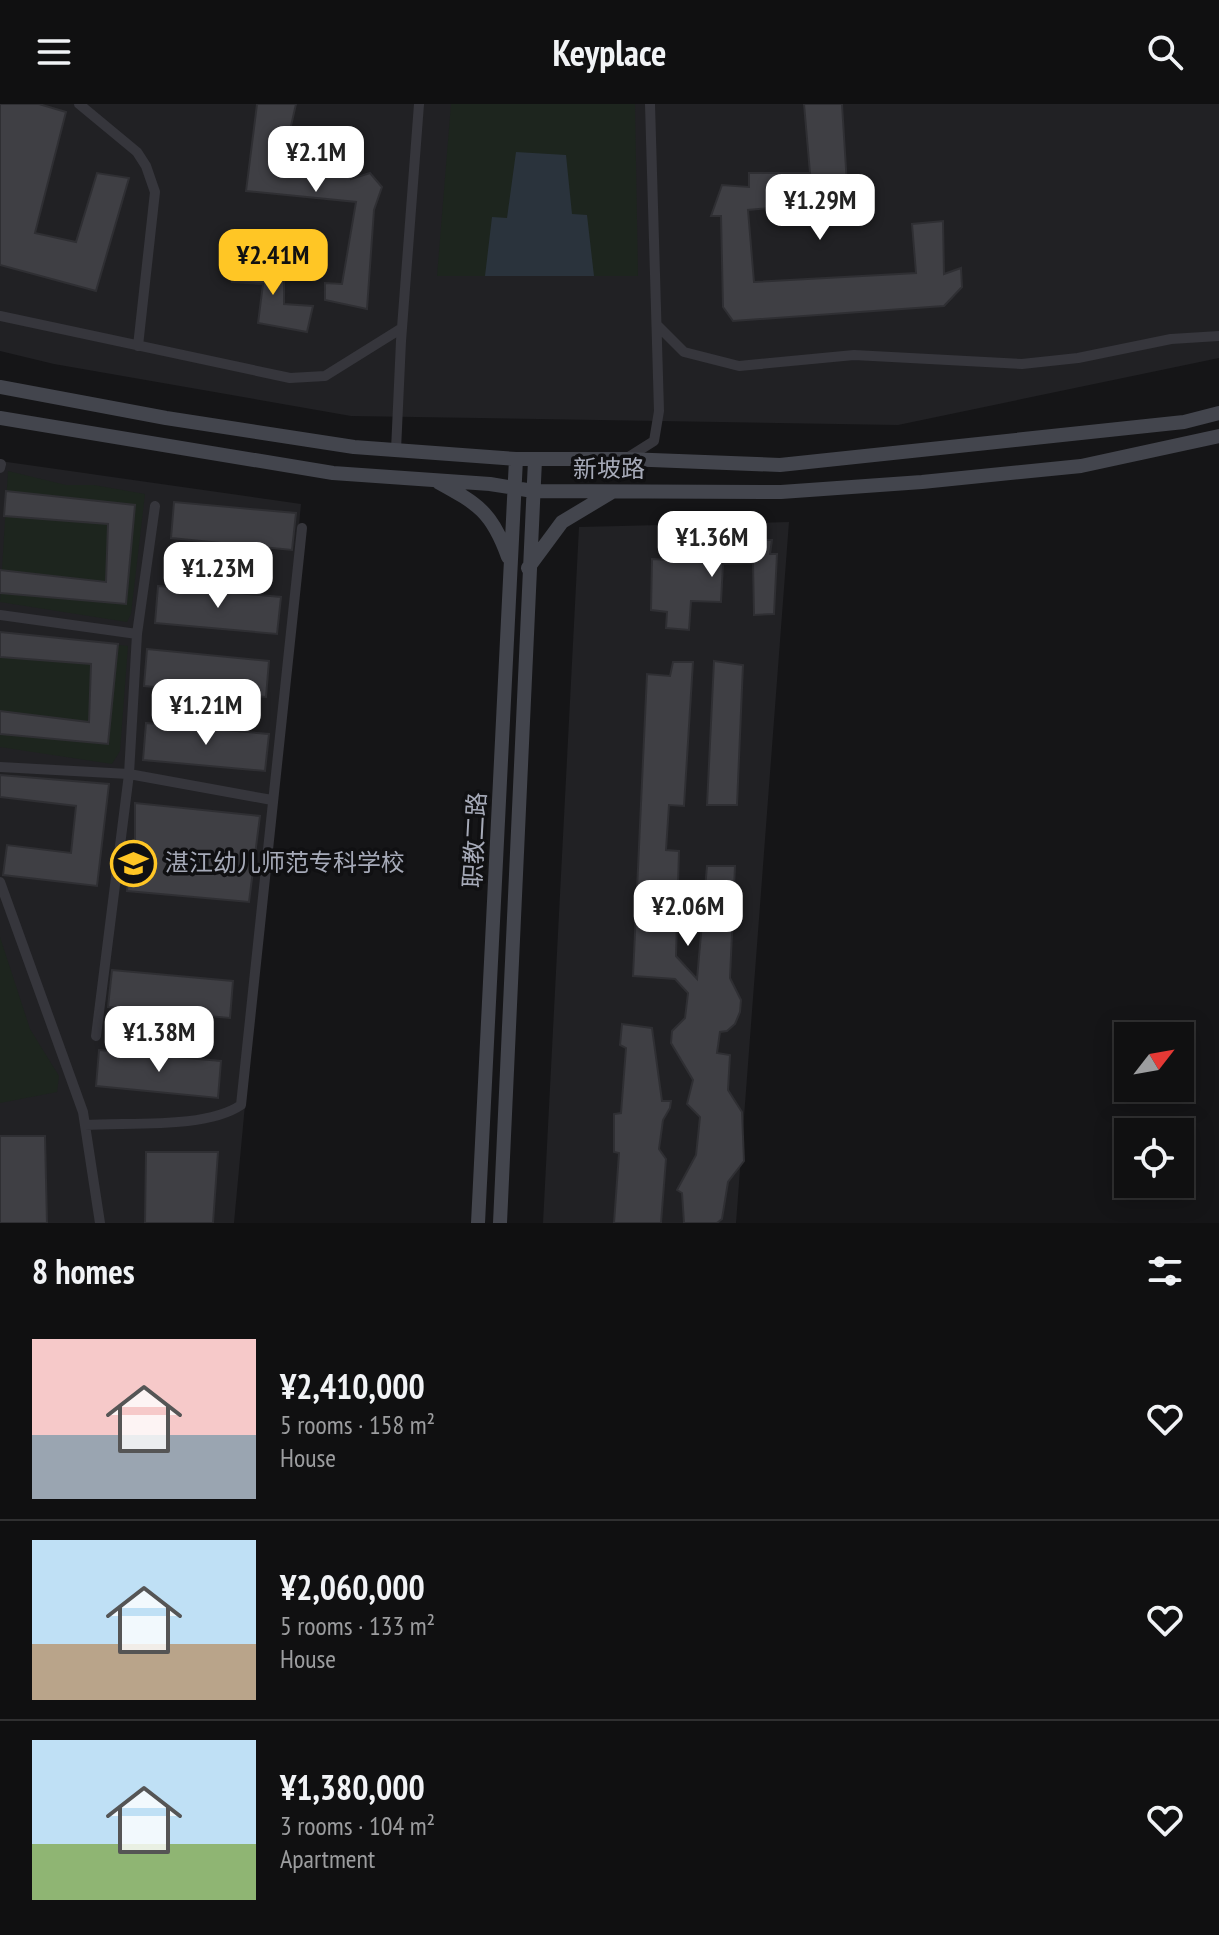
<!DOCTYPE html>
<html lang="en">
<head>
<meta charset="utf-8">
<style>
  :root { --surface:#101011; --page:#19191a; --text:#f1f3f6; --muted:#9c9d9f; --line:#303031; --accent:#ffc625 }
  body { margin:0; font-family:"PT Sans Narrow","Noto Sans SC",sans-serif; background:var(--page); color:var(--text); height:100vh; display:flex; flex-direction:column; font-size:30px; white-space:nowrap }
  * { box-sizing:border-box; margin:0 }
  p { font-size:26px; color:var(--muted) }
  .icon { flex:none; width:44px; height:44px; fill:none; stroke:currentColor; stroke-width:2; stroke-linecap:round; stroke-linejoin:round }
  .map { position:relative; height:1119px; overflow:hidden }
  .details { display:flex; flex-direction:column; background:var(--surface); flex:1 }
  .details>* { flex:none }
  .needle { width:52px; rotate:59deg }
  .controls { position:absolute; left:1114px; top:918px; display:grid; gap:16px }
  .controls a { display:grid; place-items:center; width:80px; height:80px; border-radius:0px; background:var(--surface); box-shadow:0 4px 20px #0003,0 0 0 2px var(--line); font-size:40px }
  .price { position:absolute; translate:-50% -68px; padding:0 18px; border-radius:16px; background:#fff; color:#222; font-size:26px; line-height:52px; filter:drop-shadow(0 2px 4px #0008) }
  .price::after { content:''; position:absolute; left:50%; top:48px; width:24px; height:18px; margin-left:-12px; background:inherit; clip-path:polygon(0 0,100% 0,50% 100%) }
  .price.active { background:var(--accent); color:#111 }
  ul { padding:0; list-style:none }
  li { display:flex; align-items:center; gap:24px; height:200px; padding:0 32px }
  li+li { border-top:2px solid var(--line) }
  li span { display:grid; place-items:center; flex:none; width:224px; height:160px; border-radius:0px; color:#555 }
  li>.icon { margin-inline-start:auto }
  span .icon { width:96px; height:96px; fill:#fffc; stroke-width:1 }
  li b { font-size:34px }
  h2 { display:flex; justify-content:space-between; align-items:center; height:96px; padding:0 32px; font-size:34px }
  header { display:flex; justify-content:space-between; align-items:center; height:104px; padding:0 32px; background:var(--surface); font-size:36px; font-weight:700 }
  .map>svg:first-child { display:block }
</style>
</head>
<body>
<header><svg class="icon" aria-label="menu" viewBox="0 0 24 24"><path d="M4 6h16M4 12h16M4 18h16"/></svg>Keyplace<svg class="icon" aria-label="search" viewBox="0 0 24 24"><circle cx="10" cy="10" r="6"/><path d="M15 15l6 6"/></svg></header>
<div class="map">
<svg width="1219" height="1119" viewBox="0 0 1219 1119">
  <rect width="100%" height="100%" fill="#151517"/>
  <path fill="#212124" d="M0,0H1219V254L898,321L351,312L54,260L0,247Z
    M0,357L301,400L234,1119H0Z
    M789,418L736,1119H543L579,423Z"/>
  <path fill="#1d251e" d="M451,0H635L638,172H437Z
    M8,367L66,381H94L145,390L131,510L127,518L0,498Z
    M0,528L128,542L120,647L112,660L0,643Z
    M0,833L30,925L59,972L57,988L0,999Z"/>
  <path fill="#2a333c" d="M516,48L566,51L572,110L587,111L594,172H485L492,113L507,114Z"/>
  <path fill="#3f3f44" stroke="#2f2f33" stroke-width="2" d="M0,0H39L66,8L35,129L76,138L97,69L129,74L96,187L0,161Z
    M257,0H296L284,53L345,60L351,75L370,69L382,83L374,106L367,205L325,196V179L342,180L356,98L246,87Z
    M804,0H842L848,97L748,106L754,178L916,169L912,120L943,117L944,170L961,164L962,183L944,202L733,217L723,203L721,112H711L722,81L749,83V69H810Z
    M239,154L284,167V200L313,202L307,228L258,219L263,180L232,178Z
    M6,387L135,401L126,500L0,489V466L106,478L108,420L4,412Z
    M174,398L296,409L292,446L171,434Z
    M706,436H772L770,450H777L774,510L754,511L753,459L723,460L721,498L691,497L689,526L666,524L667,508L651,506L652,455L705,458Z
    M158,482L281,493L277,530L155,519Z
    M0,528L118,540L108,640L0,630V607L89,618L91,560L0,553Z
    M147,545L269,557L266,593L144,582Z
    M714,557L743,561L737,701H707Z
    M673,558H693L684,702L669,701L666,746L679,747L676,852L697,875L707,762H735L730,874L741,896L740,908L735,920L727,927L720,928L717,949L730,951L728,986L742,1008L744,1057L728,1078L722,1115L717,1119H684L682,1089L677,1086L696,1051L700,1013L687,1000L693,976L671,939L672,927L685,914L688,889L675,875L633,872L647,570L670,572Z
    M146,619L269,630L265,667L143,656Z
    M0,671L109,680L97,782L3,771L7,741L71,749L76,702L0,693Z
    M135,699L260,712L249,798L127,787L130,750L135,751Z
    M112,866L233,877L230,914L108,903Z
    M622,920L652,924L662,997H671L670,1004L663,1016L659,1045L666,1055L661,1119H614L619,1049L614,1048V1010L621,1009L626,944L620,941Z
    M99,946L221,957L218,994L96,982Z
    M0,1032H45L47,1119H0Z
    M146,1048H218L213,1119H145Z"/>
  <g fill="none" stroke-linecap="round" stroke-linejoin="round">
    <path stroke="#36363c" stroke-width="10" d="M79,0L137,48L146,62L155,88L138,242
      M0,212L290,274L325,272L402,224
      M657,221L684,248L739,262L854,251L1022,260L1078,254L1171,235L1219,232
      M396,346L401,237L419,0
      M627,354L654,337L659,307L650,0
      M0,364L1,360
      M0,511L137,530
      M0,663L129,670L272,696
      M0,778L83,1008L100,1119
      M96,932L129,670L137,530L155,402
      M85,1021C129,1018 206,1025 241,1001L302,424"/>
    <path stroke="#43454d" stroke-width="14" d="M0,283L166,314L354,343L516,355H626L780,361L1184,318L1219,309
      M0,314L333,369L490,380L533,387L781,388L922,378L1081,362L1219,332
      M438,378C478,400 492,408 508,453
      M528,464L562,418L612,388
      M478,1119L516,355
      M500,1119L535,356"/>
  </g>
  <defs>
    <symbol id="university-ring" viewBox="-11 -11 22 22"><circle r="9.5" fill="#101012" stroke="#ffc625" stroke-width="1.5"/><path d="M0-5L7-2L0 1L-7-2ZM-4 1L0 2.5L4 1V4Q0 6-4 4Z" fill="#ffc625"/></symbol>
  </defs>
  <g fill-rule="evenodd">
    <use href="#university-ring" x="108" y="734" width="51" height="51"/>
  </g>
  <g text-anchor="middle" stroke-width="7" stroke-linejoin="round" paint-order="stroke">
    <g font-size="24" fill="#a6aab8" stroke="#101012">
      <text x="609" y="373">新坡路</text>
      <text transform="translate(475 736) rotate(-87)" y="8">职教二路</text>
    </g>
    <g font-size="24" fill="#a6aab8" stroke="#101012" text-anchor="start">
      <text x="165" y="767">湛江幼儿师范专科学校</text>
    </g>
  </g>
</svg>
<div class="controls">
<a><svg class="needle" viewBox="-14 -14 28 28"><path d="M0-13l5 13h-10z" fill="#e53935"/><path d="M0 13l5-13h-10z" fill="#9c9d9f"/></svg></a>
<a><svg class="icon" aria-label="locate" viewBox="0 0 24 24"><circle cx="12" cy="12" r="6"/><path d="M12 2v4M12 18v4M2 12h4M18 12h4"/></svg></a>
</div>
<b class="price" style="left:316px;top:90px">¥2.1M</b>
<b class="price" style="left:820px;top:138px">¥1.29M</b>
<b class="price active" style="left:273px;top:193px">¥2.41M</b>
<b class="price" style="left:712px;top:475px">¥1.36M</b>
<b class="price" style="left:218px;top:506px">¥1.23M</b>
<b class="price" style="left:206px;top:643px">¥1.21M</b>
<b class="price" style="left:688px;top:844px">¥2.06M</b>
<b class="price" style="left:159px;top:970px">¥1.38M</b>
</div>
<section class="details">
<h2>8 homes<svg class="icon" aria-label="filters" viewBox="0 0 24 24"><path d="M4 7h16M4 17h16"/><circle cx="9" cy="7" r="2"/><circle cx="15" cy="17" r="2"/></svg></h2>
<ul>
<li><span style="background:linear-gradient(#f6c9c9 60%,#9aa5b1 0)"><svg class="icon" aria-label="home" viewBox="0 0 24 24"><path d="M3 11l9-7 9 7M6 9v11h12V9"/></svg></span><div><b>¥2,410,000</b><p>5 rooms · 158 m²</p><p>House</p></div><svg class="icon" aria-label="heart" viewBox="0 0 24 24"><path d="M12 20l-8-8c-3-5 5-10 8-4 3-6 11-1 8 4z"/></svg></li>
<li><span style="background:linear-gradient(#bfe0f5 65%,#b9a48a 0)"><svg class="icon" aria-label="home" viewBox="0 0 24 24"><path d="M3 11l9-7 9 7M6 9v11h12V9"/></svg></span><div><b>¥2,060,000</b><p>5 rooms · 133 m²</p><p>House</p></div><svg class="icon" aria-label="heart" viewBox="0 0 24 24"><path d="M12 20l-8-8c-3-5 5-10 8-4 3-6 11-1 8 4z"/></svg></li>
<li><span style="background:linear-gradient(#bfe0f5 65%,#8fb573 0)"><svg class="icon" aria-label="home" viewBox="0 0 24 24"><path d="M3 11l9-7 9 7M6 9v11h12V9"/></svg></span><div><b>¥1,380,000</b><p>3 rooms · 104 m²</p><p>Apartment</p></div><svg class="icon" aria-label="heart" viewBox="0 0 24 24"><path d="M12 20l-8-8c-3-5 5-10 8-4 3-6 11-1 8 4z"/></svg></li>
</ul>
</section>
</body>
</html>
